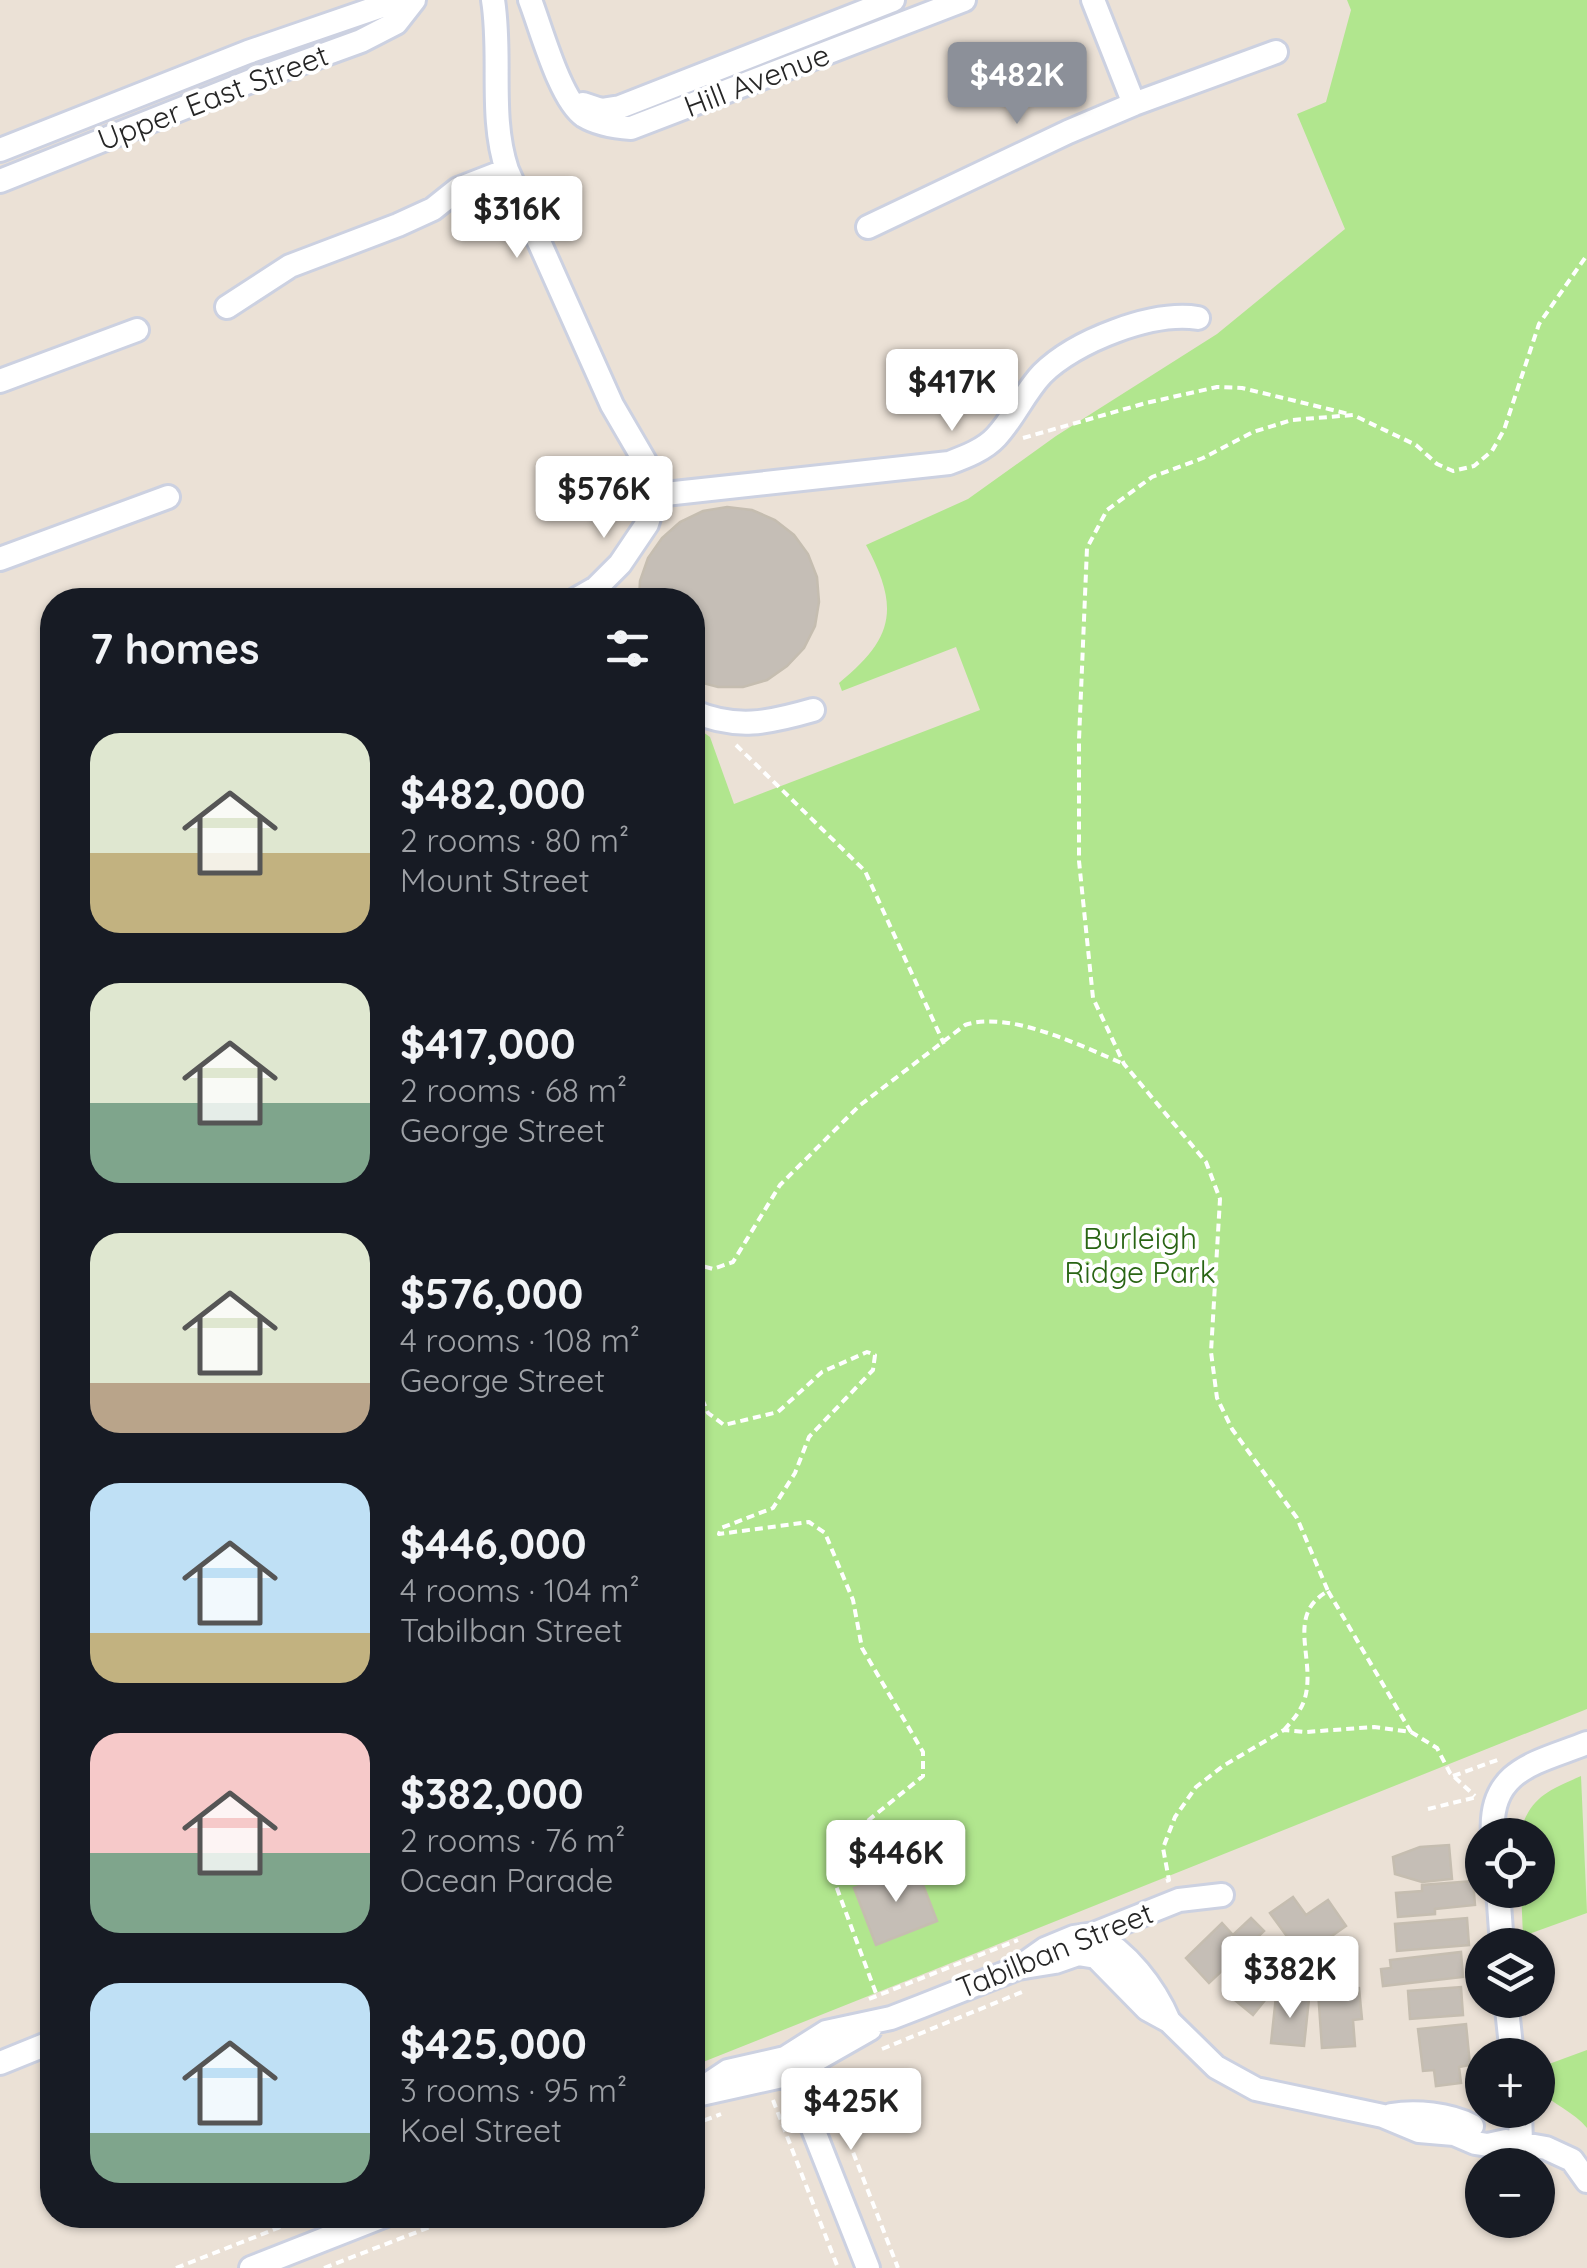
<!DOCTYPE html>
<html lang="en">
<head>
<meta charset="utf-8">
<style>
  :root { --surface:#171b24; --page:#242831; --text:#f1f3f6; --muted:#9ea1a6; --accent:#8c9099 }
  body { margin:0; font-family:Quicksand,sans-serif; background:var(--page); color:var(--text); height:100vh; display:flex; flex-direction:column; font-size:38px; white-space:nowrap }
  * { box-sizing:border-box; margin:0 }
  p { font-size:32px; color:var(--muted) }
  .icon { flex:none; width:55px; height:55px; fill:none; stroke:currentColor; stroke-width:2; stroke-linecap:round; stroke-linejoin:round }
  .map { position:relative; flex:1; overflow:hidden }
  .details { position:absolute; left:40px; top:588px; width:665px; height:1640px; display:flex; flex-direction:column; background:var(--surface); border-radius:40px; box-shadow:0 2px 8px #0004 }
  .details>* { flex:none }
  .fabs { position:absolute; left:1465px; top:1818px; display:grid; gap:20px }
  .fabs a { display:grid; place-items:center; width:90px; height:90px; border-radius:50%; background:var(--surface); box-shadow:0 2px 8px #0004; font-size:50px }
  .price { position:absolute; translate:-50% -85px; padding:0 22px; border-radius:10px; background:#fff; color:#222; font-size:32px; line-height:65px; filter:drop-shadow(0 2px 5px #0008) }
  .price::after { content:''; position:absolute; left:50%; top:60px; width:30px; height:22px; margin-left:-15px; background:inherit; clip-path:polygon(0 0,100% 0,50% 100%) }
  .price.selected { background:var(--accent); color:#fff }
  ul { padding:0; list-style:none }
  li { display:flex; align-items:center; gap:30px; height:250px; padding:0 50px }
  li span { display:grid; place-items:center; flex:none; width:280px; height:200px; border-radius:30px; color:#555 }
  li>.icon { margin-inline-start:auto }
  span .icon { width:120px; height:120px; fill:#fffc; stroke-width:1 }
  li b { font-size:42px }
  h2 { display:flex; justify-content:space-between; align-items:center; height:120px; padding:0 50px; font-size:42px }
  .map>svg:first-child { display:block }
</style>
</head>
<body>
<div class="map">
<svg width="1587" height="2268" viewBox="0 0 1587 2268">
  <rect width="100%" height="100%" fill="#ebe1d6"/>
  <path fill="#b1e68e" d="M1347,0H1587V1709L693,2066V725L710,737L734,804L980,710L956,647L842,691L839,683C894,638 900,608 866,545L968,499L1056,436L1217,334L1345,229L1297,114L1326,102L1351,10Z
    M1581,1776L1587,1913L1523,1936L1521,1890H1538V1835H1519C1530,1797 1547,1791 1581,1776Z
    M1587,2050V2128C1574,2112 1553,2104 1538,2090V2068Z"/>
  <path fill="#c5beb6" stroke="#c5bdb0" stroke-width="2.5" d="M727,507L752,510L775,520L794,535L808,554L817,577L819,602L815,626L804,648L787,666L767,680L743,687H718L692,680V600H639L640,581L648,558L662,538L680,522L703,511Z
    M1449,1845L1452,1879L1422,1882L1395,1874L1393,1857L1420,1847Z
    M915,1864L937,1921L876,1945L854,1888Z
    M1473,1881L1475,1905L1435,1909V1914L1398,1917L1396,1893L1422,1891V1885Z
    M1293,1897L1306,1915L1328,1900L1346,1926L1302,1957L1270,1913Z
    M1251,1918L1264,1931L1209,1983L1186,1958L1222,1923L1233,1935Z
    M1467,1918L1469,1945L1397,1951L1395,1924Z
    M1258,1952L1286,1974L1253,2015L1230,1996L1246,1976L1241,1972Z
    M1461,1952L1463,1977L1383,1986L1381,1969L1391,1968L1390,1960Z
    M1461,1987L1463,2015L1410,2019L1408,1991Z
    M1359,1988L1362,2019L1353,2020L1355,2046L1322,2048L1318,1991Z
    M1276,1996L1309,1999L1304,2046L1271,2043Z
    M1466,2024L1470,2065L1459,2067L1461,2083L1436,2086L1434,2070L1423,2071L1418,2029Z"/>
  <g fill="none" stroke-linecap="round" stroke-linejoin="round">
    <defs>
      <path id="minor" d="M493,0C502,56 489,116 507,170L612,405L647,465L656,495L647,524L620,564L596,588L575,600
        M530,0C541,28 560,100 584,116C597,124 616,127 631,128L964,0
        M583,104L601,110L620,107L893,0
        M1134,104L1276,52
        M0,150L248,52L399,0
        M0,181L251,81L361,41L396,23L414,0
        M868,227L1068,132L1134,104L1093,0
        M227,307L290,266L398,225L433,209L458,189L507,170
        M0,381L137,330
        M656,495L949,463C965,457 984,450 996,437C1014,418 1024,393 1042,374C1075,341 1152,311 1198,318
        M0,559L168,497
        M692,711C736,730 768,723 813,710
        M1493,1835C1488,1769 1537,1763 1587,1743
        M1498,1890L1502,1945
        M1094,1934C1127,1952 1154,1986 1169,2021
        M1018,1968L1055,1962L1078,1954L1096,1957L1147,2009L1169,2021L1216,2067L1256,2089L1383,2116L1419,2131L1454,2134L1475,2143L1488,2145L1506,2141L1546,2148L1572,2160L1587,2181
        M1506,2000L1512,2055
        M785,2058L868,2268
        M0,2063L52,2042
        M701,2094L791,2074L870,2029
        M692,2095L728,2071L785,2058L826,2032L891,2018L922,2006L1018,1968L1045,1949L1074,1937L1094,1934L1179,1900L1222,1895
        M1520,2110L1521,2144
        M1391,2115C1416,2111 1449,2114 1472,2126
        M251,2268L386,2215"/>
    </defs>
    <use href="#minor" stroke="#ccd1e1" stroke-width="28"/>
    <path stroke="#fff" stroke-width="4" stroke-dasharray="8 5" stroke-linecap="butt" d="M1023,438L1146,403L1217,387L1242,388L1349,414
      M736,745L865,871L944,1044
      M692,1263L713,1269L733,1262L780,1185L859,1106L965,1025C1010,1010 1081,1046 1124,1064
      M692,1375L708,1413L724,1425L778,1412L822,1372L867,1352L875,1355L873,1370L809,1437L795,1473L773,1508L721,1528L719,1534L809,1522L825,1533L853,1600L862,1648L923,1752V1776L854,1832L833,1854L832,1875L877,1996
      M1328,1591L1411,1732
      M1284,1730C1293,1720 1301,1711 1305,1698C1316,1658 1285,1615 1328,1591L1297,1518L1232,1429L1217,1398L1211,1352L1220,1199L1206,1162L1124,1064L1093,998L1079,861V740L1087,548L1107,510L1152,477L1203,458L1253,432L1292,420L1353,415L1416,445L1437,464L1453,471L1474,466L1492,451L1504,430L1539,324L1587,255
      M1453,1776L1500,1759
      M1428,1809L1477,1797
      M1166,1881L1169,1880L1163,1848L1175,1817L1196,1787L1223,1766L1284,1730L1306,1732L1374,1727L1411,1732L1437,1748L1450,1773L1475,1796
      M869,1999L1018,1940
      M882,2049L1022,1992
      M825,2080L898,2268
      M773,2100L838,2268
      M692,2125L721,2114
      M176,2268L311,2215
      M324,2268L461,2215"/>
    <use href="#minor" stroke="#fff" stroke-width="22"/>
  </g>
  <g text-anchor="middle" stroke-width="8" stroke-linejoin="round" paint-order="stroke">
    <g font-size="30" fill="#262626" stroke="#fff">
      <text transform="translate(757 81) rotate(-21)" y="10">Hill Avenue</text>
      <text transform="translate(213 98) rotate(-21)" y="10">Upper East Street</text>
      <text transform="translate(1055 1951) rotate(-22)" y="10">Tabilban Street</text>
    </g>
    <g font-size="30" fill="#296514" stroke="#fff">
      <text x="1140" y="1249">Burleigh<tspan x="1140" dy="34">Ridge Park</tspan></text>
    </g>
  </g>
</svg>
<div class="fabs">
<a><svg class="icon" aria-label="locate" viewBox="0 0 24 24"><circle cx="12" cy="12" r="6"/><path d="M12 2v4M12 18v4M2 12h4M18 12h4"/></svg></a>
<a><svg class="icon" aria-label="layers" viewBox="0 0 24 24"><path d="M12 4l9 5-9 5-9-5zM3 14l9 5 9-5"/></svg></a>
<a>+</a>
<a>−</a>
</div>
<b class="price selected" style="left:1017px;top:127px">$482K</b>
<b class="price" style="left:517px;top:261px">$316K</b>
<b class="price" style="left:952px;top:434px">$417K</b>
<b class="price" style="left:604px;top:541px">$576K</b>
<b class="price" style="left:896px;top:1905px">$446K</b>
<b class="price" style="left:1290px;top:2021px">$382K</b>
<b class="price" style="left:851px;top:2153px">$425K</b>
<section class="details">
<h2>7 homes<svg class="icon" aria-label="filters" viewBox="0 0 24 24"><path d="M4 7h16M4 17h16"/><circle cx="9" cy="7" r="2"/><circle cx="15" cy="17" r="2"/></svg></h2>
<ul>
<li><span style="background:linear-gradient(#dfe7d0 60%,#c2b280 0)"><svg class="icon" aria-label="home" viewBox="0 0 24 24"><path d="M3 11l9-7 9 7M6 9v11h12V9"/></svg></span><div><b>$482,000</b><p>2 rooms · 80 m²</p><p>Mount Street</p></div></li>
<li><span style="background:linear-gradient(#dfe7d0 60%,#7fa58c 0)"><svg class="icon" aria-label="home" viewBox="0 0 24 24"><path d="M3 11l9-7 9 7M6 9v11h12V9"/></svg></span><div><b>$417,000</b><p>2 rooms · 68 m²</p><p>George Street</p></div></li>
<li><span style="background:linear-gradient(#dfe7d0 75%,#b9a48a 0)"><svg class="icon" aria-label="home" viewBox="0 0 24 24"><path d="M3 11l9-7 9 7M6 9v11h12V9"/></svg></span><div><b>$576,000</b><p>4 rooms · 108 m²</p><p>George Street</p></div></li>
<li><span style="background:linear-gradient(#bfe0f5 75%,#c2b280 0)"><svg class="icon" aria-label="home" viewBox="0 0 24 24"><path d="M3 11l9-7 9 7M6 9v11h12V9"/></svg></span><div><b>$446,000</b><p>4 rooms · 104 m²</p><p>Tabilban Street</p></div></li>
<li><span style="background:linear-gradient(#f6c9c9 60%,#7fa58c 0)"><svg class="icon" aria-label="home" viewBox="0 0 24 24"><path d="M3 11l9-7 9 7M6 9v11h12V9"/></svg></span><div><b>$382,000</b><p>2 rooms · 76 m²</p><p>Ocean Parade</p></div></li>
<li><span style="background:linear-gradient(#bfe0f5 75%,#7fa58c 0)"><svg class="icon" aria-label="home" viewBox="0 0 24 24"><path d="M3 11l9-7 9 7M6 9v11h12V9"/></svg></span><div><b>$425,000</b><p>3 rooms · 95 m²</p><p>Koel Street</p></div></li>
</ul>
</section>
</div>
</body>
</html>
